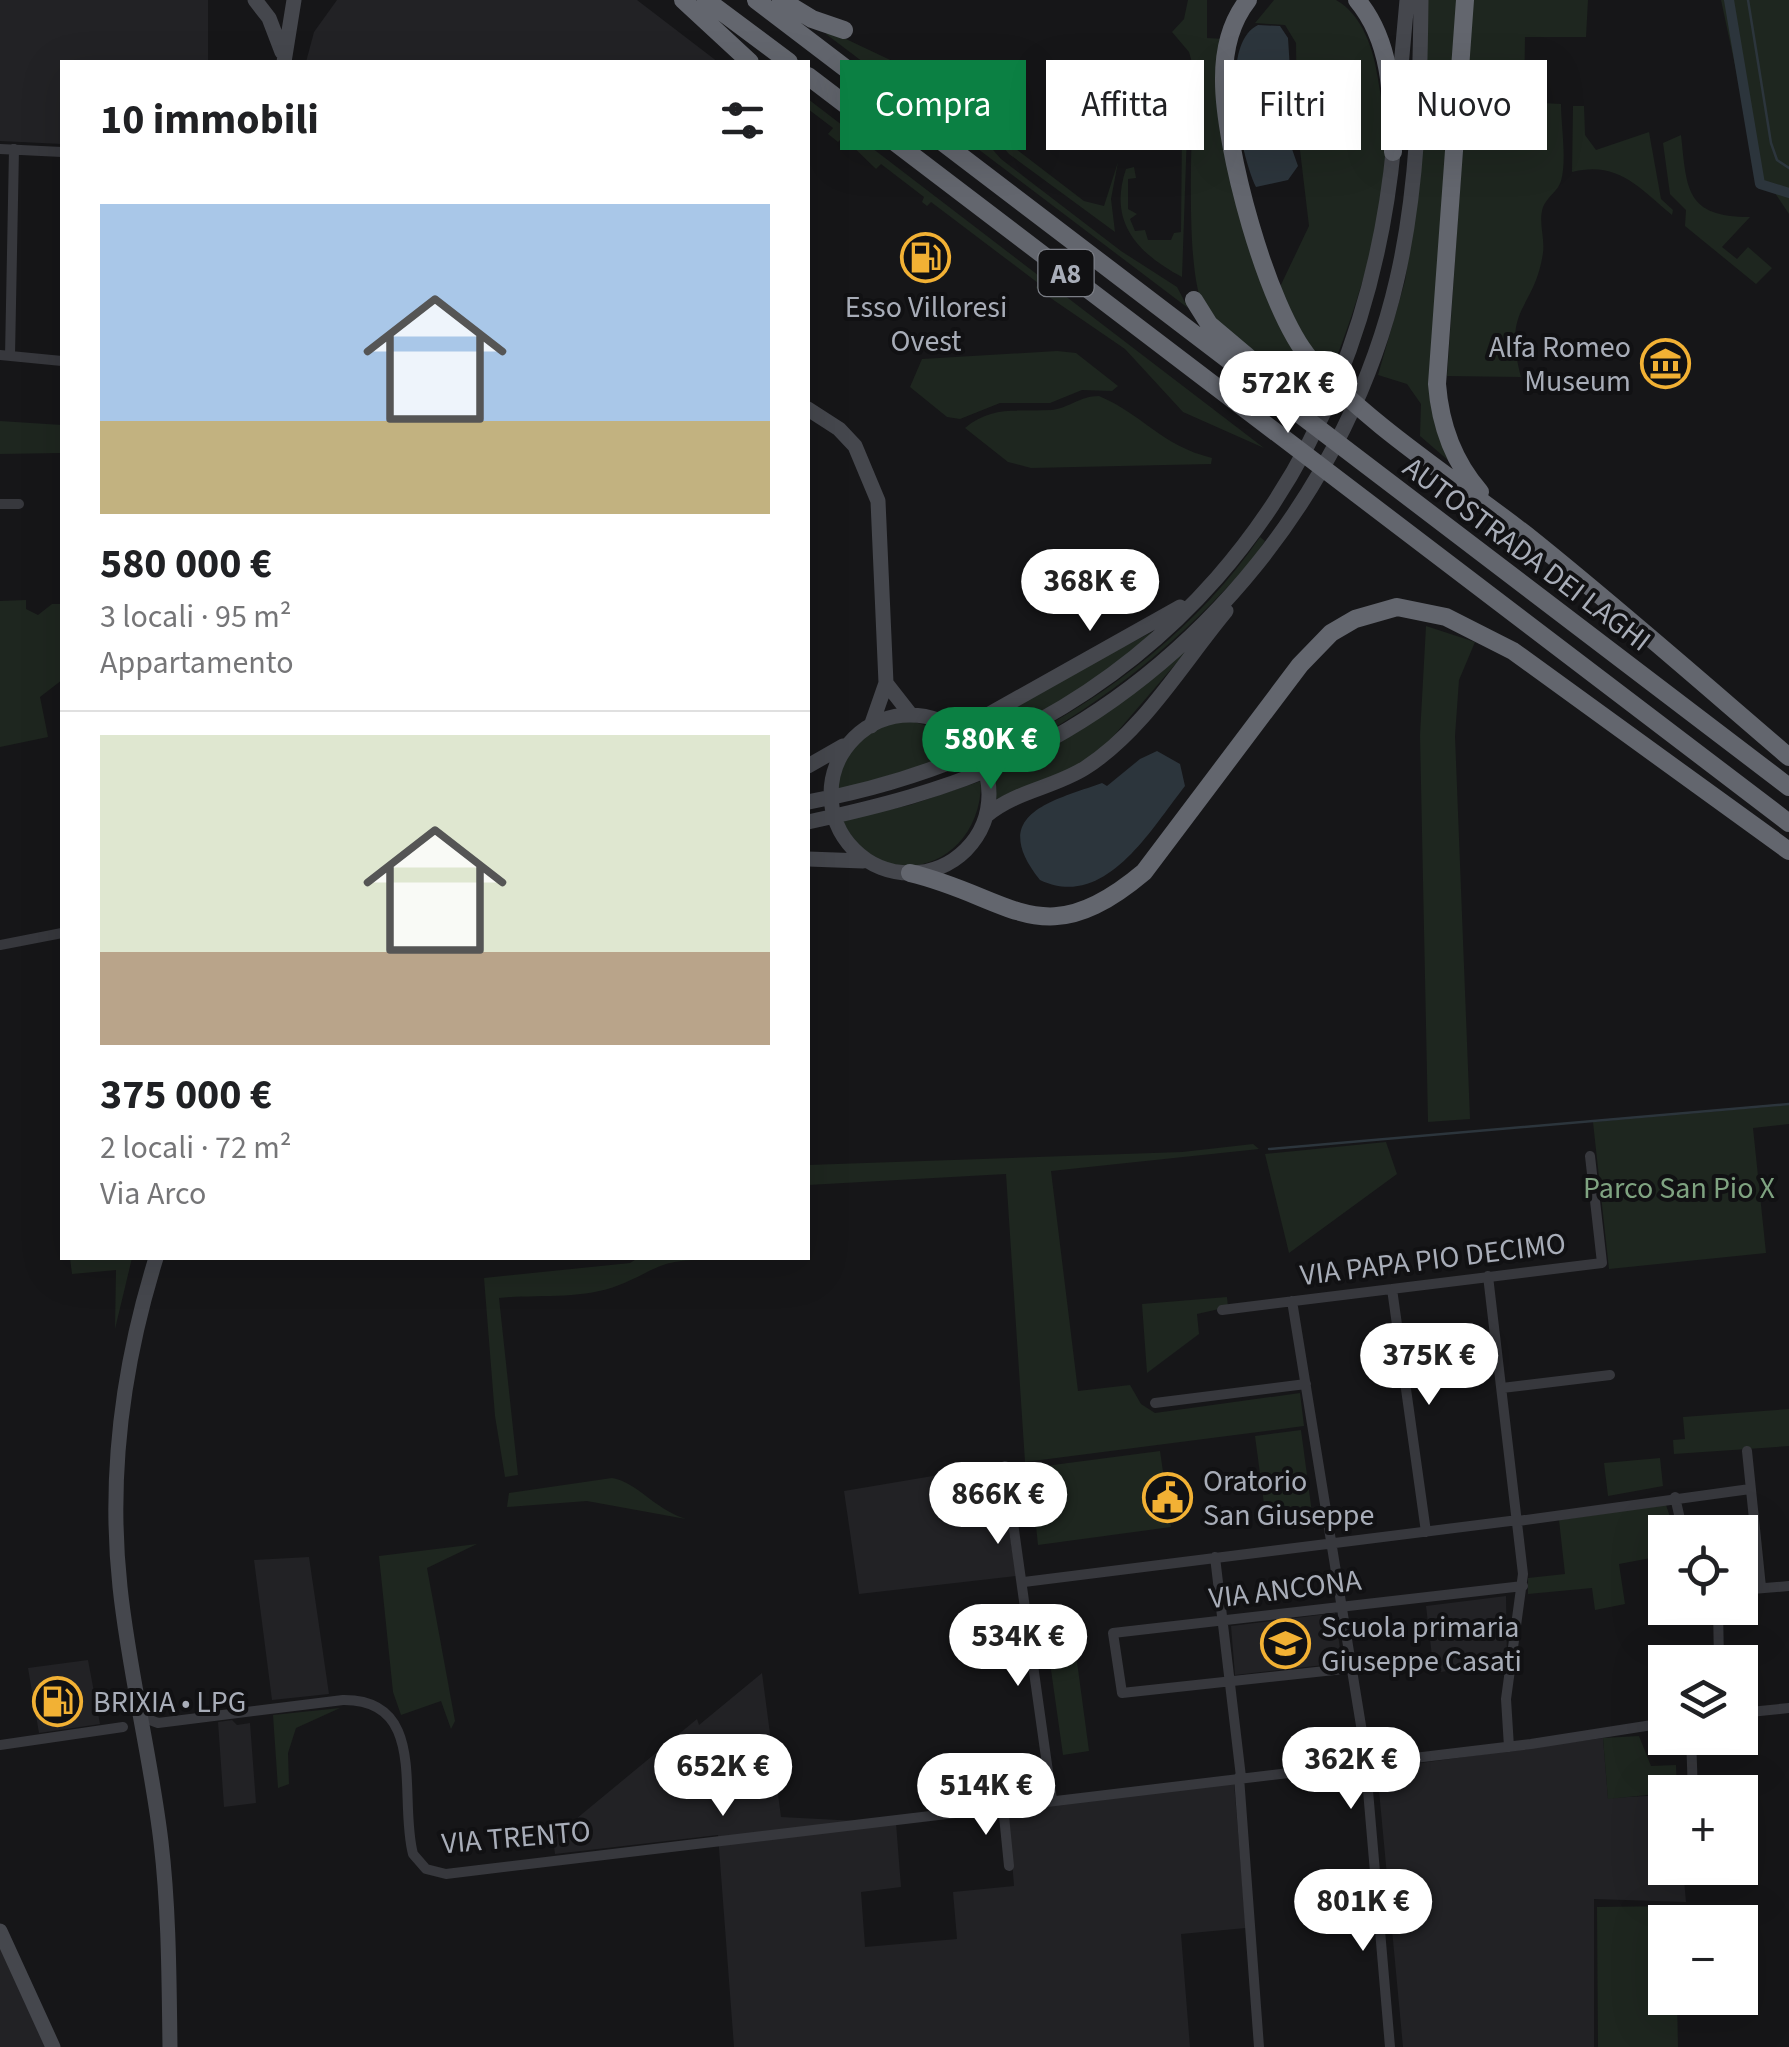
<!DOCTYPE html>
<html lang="it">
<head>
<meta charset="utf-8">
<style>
  :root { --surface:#fff; --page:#f2f2f2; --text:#202124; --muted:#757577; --line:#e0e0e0; --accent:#0b8043 }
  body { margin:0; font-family:"Source Sans 3",sans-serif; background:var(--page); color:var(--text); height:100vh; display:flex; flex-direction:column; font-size:38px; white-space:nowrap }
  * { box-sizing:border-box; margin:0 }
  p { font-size:32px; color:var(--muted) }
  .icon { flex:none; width:55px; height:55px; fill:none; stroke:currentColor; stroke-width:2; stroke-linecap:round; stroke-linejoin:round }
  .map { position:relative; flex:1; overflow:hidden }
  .side { position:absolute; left:60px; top:60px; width:750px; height:1200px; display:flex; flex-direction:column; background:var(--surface); border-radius:0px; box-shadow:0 10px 40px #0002 }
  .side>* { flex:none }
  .banner { position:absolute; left:840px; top:60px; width:798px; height:90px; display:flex; gap:20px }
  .tools { position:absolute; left:1648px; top:1515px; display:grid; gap:20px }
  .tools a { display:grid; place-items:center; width:110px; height:110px; border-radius:0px; background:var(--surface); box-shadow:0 10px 40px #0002; font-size:50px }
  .price { position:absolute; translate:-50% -85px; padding:0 22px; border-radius:35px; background:#fff; color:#222; font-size:32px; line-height:65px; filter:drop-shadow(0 2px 5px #0008) }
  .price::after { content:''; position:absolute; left:50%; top:60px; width:30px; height:22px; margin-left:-15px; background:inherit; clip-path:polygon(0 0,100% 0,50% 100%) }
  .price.active { background:var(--accent); color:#fff }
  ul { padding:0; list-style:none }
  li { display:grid; align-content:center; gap:20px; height:530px; padding:0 40px }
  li+li { border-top:2px solid var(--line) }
  li span { display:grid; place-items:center; height:310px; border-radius:0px; color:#555 }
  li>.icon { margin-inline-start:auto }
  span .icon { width:180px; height:180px; fill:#fffc; stroke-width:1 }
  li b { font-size:42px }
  h2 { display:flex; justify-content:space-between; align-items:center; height:120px; padding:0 40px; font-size:42px }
  .pill { padding:0 35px; border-radius:0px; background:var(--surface); box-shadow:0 10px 40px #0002; font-size:35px; line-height:90px }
  .pill.active { background:var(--accent); color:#fff }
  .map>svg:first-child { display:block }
</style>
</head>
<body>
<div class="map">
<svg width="1789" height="2047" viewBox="0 0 1789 2047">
  <rect width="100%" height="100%" fill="#161618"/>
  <path fill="#222225" d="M0,0H208V62H62V144L0,141Z
    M337,0H637L718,62H306L314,32Z
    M986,1467L1000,1469L1016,1576L859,1594L844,1491Z
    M309,1557L329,1694L272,1700L254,1560Z
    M1506,1596L1507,1662L1434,1673L1426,1606Z
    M1335,1613L1342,1663L1235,1675L1231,1626Z
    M88,1660L100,1724L39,1733L28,1668Z
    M762,1673L781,1817L896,1823L901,1887L861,1892L865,1947L957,1939L953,1892L1014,1886L1008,1809L1234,1783L1246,1928L1181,1934L1190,2047H734L718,1835L555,1854L553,1838L697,1719L699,1725Z
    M232,1720L237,1725L250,1723L256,1803L224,1807L218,1722Z
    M1603,1738L1608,1798L1665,1795V1868H1683L1686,1902L1594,1899V2047H1403L1377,1769Z
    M0,1942L47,2047H0Z"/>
  <path fill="#1e261f" d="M1188,0H1207V38L1224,39L1220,71L1263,277L1327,384L1319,402C1289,378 1226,340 1206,311C1182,276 1194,116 1193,66L1189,52L1172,32L1184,19Z
    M1274,0H1336C1363,15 1374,51 1378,79C1381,99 1386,120 1386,140C1385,220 1359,300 1331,372L1318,360L1278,291L1309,226L1297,125L1296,43L1285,25L1255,23Z
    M1427,0H1461L1433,384L1464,474L1420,436L1421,404L1407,384L1378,375L1405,281L1420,181Z
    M1473,0H1588L1586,37H1525L1524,102L1561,104C1561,126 1567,160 1561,181C1558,191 1547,197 1543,207C1538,223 1545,236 1543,253C1534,312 1502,305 1521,377L1447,376Z
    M1721,0H1789V214L1773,190L1759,177Z
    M829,31L905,67L923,95L958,110L1001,159L1121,251L1177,287L1188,308L826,34Z
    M808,99L1264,448L1183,412L1125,349L1036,288L1038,283L931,202L927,206L922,202L924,197L881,164L876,169L843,137L838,142L828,134L833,128L808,109Z
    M1573,106H1584L1585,135L1596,150L1649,132L1661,199L1673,210L1672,215C1640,188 1617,160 1572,172Z
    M994,121L1006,127L1007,142L1084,201L1104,206L1118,162L1111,199L1115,232L1009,154L998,141Z
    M1182,130L1187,133L1182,277C1137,253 1108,222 1126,169L1134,167L1136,178L1128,179V209L1137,214L1130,219L1135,231L1145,230L1148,240H1171L1174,233L1181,232Z
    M1681,135C1687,189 1685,217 1750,217L1722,247L1737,259L1748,247L1772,268L1756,284L1685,226L1686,210L1670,194L1663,143Z
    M1057,351L1076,353L1118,386L1112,391L1082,390L1050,403H1000L960,419L947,417L910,387L922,359Z
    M1099,396C1144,415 1160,445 1212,458L1211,464L1031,468L1008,462L965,428C992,405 1019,412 1052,410C1069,408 1080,396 1099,396Z
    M0,421L62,425V453L0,454Z
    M1260,537L1265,541L1253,559C1178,644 1107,701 1007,755L1006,747C1104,700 1198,628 1260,537Z
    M26,600V609L38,615L52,604H62V680L40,697L48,737L0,747V601Z
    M1426,626L1475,642L1459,680L1455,736L1470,1119L1428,1122L1420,735Z
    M1158,629L1077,696L978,745L964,728Z
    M1191,646L1105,746L1075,767L994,800L992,777L1011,769Z
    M911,721L948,732L967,746L947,758L837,791C839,750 871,723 911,721Z
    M981,781C982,868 881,900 842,820L910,805Z
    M1789,1105V1124L1753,1128L1766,1253L1609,1269L1593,1122Z
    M1386,1142L1397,1174L1289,1253L1265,1154Z
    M1253,1144L1259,1149L1051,1171L1078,1391L1130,1385L1141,1404L1155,1413L1300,1393L1304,1426L1025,1462L1006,1174L808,1185V1165L1182,1152Z
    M70,1258H132L115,1329L116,1270L72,1274Z
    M638,1258L694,1260C655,1262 653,1272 619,1285C582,1300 538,1294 499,1298L518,1475L505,1477L495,1416L484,1278L630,1263Z
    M1227,1297L1228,1307L1197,1314L1199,1334L1147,1373L1142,1304Z
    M1789,1409V1446L1674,1454L1673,1440L1685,1439L1683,1417Z
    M1301,1430L1312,1513L1266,1519L1255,1436Z
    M1160,1451L1171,1527L1038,1545L1030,1468Z
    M1660,1458L1663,1486L1608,1496L1604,1463Z
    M612,1478C637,1482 654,1509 686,1519L587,1501L507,1507L509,1493Z
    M1666,1505L1675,1532H1665V1563L1658,1564L1656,1557L1619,1564L1625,1604L1595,1610L1592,1588L1528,1594V1578L1565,1574L1559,1520Z
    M477,1544L427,1568L455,1721L451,1729L441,1701L401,1715L393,1692L379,1556Z
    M1071,1617L1089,1751L1063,1755L1044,1620Z
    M340,1708L296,1728L288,1753L289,1784L278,1788L273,1715Z
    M1639,1736L1651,1766L1676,1765L1677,1792L1608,1799L1603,1738Z
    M1676,1906L1677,1922H1665V1998H1677L1678,2047H1598L1597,1907Z"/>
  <path fill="#2c353c" d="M1258,25L1280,26L1288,38L1291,85L1289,91L1274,98L1298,166L1288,180L1256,187C1240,154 1218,44 1258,25Z
    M1157,751L1180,764L1185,786C1151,829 1105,911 1040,880C987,814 1052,801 1102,783L1107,786L1140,759Z"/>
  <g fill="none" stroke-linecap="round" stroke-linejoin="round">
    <path stroke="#2c353c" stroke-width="2.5" d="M1748,0L1771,143L1777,160L1789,168
      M1269,1149L1789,1104"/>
    <path stroke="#2c353c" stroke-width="10" d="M1729,0L1760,184L1789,193"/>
    <path stroke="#37383d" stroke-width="10" d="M0,149L62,152
      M0,355L62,361
      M10,356L14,149
      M0,504H19
      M0,945L62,933
      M1488,1276L1523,1574L1506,1699L1509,1747
      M1392,1289L1426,1532
      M1292,1301L1364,1744L1390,2047
      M1222,1310L1602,1263L1590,1156
      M1502,1388L1610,1375
      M1155,1403L1306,1384
      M1747,1451L1761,1587
      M1005,1466L1052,1800
      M1675,1497L1683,1532
      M1518,1521L1750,1489
      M1215,1557L1241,1777
      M1024,1582L1518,1520
      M1740,1590L1789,1586
      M1689,1608L1698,1616L1707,1608
      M1718,1608L1719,1662
      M1353,1668L1122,1693L1113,1633L1523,1586
      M1740,1713L1789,1708
      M142,1717L158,1723L343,1700C429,1699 398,1798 413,1854L426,1869L446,1874L1531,1744L1665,1723
      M1691,1738L1693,1792
      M0,1745L123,1727
      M1239,1777L1259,2047
      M1003,1806L1009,1866"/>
    <path stroke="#45474d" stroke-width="15" d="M255,0L269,18L282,52
      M284,62L294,0
      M1397,111L1407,0
      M808,409L839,429L855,446L878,501L886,683L871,726
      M886,683L911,715
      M831 794a79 79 0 1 1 158 0a79 79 0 1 1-158 0Z
      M950,726L984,717L1180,607
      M808,766L843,746
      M808,802C1149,739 1362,487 1394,143
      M987,815C1016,791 1053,788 1085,768C1143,731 1182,664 1226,611
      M808,822C877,807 945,790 1010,760C1202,671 1350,484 1397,279C1418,188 1420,93 1421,0
      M808,859L863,861
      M156,1258C123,1364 108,1476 120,1587C129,1673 151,1757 161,1842C169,1910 169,1979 170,2047
      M0,1931L53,2047"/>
    <path stroke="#63666e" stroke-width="18" d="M683,0L750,62
      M706,0L789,62
      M756,0L1789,787
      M781,0L812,19L844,30
      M1248,0C1230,23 1224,50 1224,78C1223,145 1267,309 1310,359C1365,423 1466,487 1534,541C1621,611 1705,685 1789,757
      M1357,0C1393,43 1392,100 1393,152
      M1465,0L1437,384C1440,423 1453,461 1480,492
      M808,76L1789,823
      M1194,300L1209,324L1306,406
      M910,873C1012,897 1042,958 1144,872L1300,665L1331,633L1355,619L1397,607L1446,617L1513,651L1789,851"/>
  </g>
  <defs>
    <symbol id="fuel-ring" viewBox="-11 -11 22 22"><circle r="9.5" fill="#111113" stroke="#f2b134" stroke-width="1.5"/><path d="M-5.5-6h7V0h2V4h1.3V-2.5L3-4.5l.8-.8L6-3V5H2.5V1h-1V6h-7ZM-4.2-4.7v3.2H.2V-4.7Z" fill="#f2b134"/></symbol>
    <symbol id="museum-ring" viewBox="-11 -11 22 22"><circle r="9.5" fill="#111113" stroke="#f2b134" stroke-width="1.5"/><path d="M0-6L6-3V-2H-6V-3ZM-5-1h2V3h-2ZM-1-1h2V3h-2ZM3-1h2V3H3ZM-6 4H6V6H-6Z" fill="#f2b134"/></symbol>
    <symbol id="civic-ring" viewBox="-11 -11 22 22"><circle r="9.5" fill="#111113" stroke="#f2b134" stroke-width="1.5"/><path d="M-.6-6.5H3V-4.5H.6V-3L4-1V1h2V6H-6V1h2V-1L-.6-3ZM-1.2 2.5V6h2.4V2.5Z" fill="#f2b134"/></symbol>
    <symbol id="school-ring" viewBox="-11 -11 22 22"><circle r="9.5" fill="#111113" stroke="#f2b134" stroke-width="1.5"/><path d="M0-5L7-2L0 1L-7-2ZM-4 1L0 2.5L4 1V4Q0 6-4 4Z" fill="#f2b134"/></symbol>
  </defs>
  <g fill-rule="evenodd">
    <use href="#fuel-ring" x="898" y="230" width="55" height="55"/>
    <use href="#museum-ring" x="1638" y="336" width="55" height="55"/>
    <use href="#civic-ring" x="1140" y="1470" width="55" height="55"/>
    <use href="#school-ring" x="1258" y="1616" width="55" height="55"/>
    <use href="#fuel-ring" x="30" y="1674" width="55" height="55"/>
  </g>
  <g text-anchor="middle" stroke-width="8" stroke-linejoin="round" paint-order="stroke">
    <rect fill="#111113" stroke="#7b7e86" stroke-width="2.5" x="1038.5" y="250" width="55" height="46" rx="8"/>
    <g font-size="28" font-weight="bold" fill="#a8adb8">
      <text x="1066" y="283">A8</text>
    </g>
    <g font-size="30" fill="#a8adb8" stroke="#111113" text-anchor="start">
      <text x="926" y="317" text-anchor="middle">Esso Villoresi<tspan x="926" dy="34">Ovest</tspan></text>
      <text x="1631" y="357" text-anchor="end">Alfa Romeo<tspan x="1631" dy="34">Museum</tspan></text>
      <text x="1203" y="1491">Oratorio<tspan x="1203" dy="34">San Giuseppe</tspan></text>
      <text x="1321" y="1637">Scuola primaria<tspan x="1321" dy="34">Giuseppe Casati</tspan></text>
      <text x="93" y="1712">BRIXIA • LPG</text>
    </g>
    <g font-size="30" fill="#a8adb8" stroke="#111113">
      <text transform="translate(1527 554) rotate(37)" y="10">AUTOSTRADA DEI LAGHI</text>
      <text transform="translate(1433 1259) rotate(-7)" y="10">VIA PAPA PIO DECIMO</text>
      <text transform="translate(1285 1589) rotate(-7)" y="10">VIA ANCONA</text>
      <text transform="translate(516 1837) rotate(-5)" y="10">VIA TRENTO</text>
    </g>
    <g font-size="30" fill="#7fa381" stroke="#111113">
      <text x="1679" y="1198">Parco San Pio X</text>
    </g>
  </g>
</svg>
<div class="tools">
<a><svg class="icon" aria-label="locate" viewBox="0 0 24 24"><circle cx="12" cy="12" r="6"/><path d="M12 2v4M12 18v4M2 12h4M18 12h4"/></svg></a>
<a><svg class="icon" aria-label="layers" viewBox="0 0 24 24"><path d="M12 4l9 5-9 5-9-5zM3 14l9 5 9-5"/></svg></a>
<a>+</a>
<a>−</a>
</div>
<b class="price" style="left:1288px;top:436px">572K €</b>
<b class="price" style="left:1090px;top:634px">368K €</b>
<b class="price active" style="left:991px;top:792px">580K €</b>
<b class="price" style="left:1429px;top:1408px">375K €</b>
<b class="price" style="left:998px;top:1547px">866K €</b>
<b class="price" style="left:1018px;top:1689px">534K €</b>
<b class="price" style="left:1351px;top:1812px">362K €</b>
<b class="price" style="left:723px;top:1819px">652K €</b>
<b class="price" style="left:986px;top:1838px">514K €</b>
<b class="price" style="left:1363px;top:1954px">801K €</b>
<div class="banner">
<a class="pill active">Compra</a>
<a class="pill">Affitta</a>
<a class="pill">Filtri</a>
<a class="pill">Nuovo</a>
</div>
<section class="side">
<h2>10 immobili<svg class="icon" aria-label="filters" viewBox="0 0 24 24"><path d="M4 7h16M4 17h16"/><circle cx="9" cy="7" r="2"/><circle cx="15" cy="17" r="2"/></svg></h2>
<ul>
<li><span style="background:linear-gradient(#a9c7e8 70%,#c2b280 0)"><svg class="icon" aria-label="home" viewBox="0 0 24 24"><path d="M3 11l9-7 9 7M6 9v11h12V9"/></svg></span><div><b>580 000 €</b><p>3 locali · 95 m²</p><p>Appartamento</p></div></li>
<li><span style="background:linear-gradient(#dfe7d0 70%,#b9a48a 0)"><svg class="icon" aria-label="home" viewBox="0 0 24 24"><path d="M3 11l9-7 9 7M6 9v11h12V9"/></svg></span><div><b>375 000 €</b><p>2 locali · 72 m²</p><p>Via Arco</p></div></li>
</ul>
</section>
</div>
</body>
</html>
